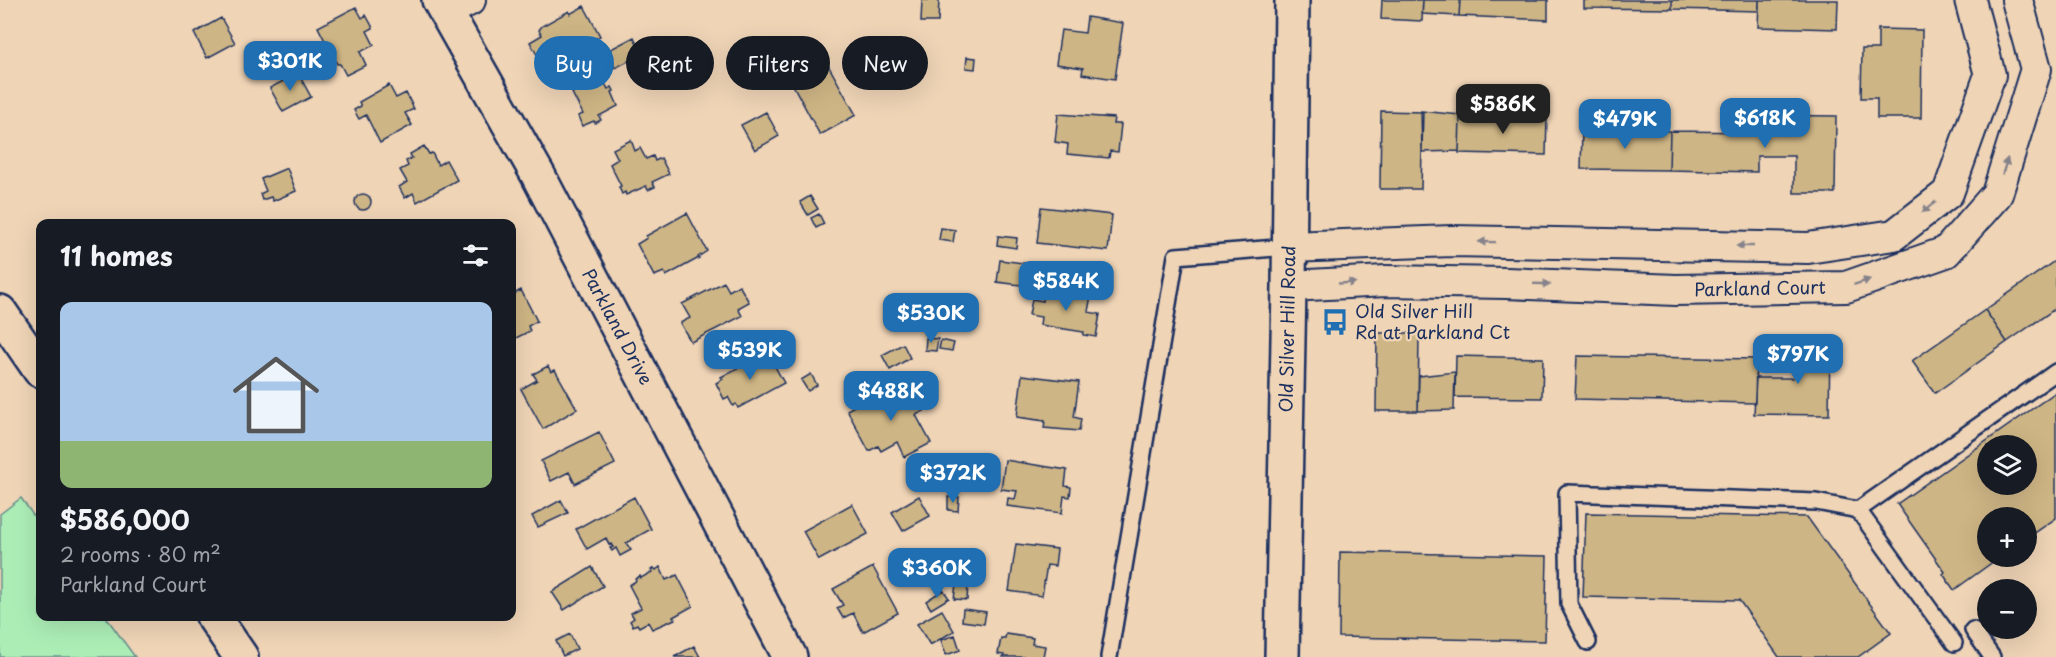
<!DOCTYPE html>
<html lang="en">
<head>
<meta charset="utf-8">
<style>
  :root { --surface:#171b24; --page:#20242c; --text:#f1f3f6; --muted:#9ea1a6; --line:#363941; --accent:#1f6fb2 }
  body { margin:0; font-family:"Playpen Sans",sans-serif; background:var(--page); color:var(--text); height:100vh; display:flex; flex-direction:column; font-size:22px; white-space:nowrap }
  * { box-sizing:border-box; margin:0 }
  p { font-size:20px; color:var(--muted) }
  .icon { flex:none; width:33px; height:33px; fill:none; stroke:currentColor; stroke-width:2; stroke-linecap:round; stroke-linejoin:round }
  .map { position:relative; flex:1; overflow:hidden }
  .sheet { position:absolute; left:36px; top:219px; width:480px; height:402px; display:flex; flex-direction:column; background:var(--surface); border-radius:12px; box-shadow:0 6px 24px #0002 }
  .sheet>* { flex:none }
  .top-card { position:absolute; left:534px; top:36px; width:570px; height:54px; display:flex; gap:12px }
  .fabs { position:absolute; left:1977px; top:435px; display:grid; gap:12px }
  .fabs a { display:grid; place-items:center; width:60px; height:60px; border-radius:50%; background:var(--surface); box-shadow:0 6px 24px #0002; font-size:30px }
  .price { position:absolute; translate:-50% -51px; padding:0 14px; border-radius:12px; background:var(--accent); color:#fff; font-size:20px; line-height:39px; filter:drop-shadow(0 2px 3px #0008) }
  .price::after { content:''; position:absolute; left:50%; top:36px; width:18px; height:14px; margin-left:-9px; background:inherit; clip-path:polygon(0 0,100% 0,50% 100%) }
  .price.active { background:#222; color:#fff }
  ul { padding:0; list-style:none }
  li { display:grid; align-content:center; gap:12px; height:318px; padding:0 24px }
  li+li { border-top:2px solid var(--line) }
  li span { display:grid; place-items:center; height:186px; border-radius:12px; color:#555 }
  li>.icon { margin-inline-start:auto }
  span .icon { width:108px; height:108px; fill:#fffc; stroke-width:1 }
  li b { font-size:26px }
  h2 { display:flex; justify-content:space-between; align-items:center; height:72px; padding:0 24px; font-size:26px }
  .tag { padding:0 21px; border-radius:27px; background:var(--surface); box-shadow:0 6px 24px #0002; font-size:21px; line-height:54px }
  .tag.active { background:var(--accent); color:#fff }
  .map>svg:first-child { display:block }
</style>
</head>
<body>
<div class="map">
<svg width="2056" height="657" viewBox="0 0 2056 657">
  <rect width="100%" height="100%" fill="#efd4b6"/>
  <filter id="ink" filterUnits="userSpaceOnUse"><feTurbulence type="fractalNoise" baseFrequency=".0167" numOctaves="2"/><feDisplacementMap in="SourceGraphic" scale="12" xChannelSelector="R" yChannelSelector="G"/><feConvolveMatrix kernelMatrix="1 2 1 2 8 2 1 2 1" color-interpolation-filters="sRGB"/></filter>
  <g filter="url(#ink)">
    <path fill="#acedb6" stroke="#648e8a" stroke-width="1.5" d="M21,498L40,525V616L106,617L135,657H0V514Z"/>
    <path fill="#ceb585" stroke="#1b2f5e" stroke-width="1.5" fill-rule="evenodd" d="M922,0H939L938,22H921Z
      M1382,0H1423L1422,21L1381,19Z
      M1423,0H1460L1459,16L1422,14Z
      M1460,0H1548V20L1459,16Z
      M1584,0H1672V9L1584,8Z
      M1672,0H1759V11L1672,9Z
      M1759,0H1838L1837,29L1758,27Z
      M584,6L600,36L589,42L590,45L585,48L581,47L555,62L552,56L541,62L530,42L542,35L539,30L542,26L569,11L570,14Z
      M356,7L362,18L366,15L373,28L367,31L374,45L360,52L366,65L346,75L340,64H337L318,27Z
      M1087,17L1123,23L1115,79L1082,74L1083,68L1056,64L1061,30L1085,33Z
      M221,18L235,43L207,58L194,33Z
      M1878,29L1922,30L1921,118H1877V98H1861L1862,49H1878Z
      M634,37L642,54L615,68L607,51Z
      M967,57L976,58L975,69L966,68Z
      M828,65L856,115L820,135L793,85Z
      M298,73L311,97L283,112L270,88Z
      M602,78L608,89L612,87L614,91L612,92L618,106L599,116L601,120L595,123L594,121L582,126L578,116L583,114L572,93Z
      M389,85L396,98L406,93L414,109L405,113L412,125L380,143L366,115L359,119L354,110L361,106L359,102Z
      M1381,111L1423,112L1421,189H1380Z
      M1421,111L1460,115L1459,151L1422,152Z
      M766,112L779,136L755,150L741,125Z
      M1058,114L1114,118L1113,124H1121L1118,152L1110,151L1109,158L1067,154L1068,144L1055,142Z
      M1460,115L1547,116L1546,155L1459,153Z
      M1756,115L1836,116L1835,193H1794V156H1757V172L1669,170L1670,131L1756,132Z
      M1582,130L1670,131L1669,170L1581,169Z
      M631,140L635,151L640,148L646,159L653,156L655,161L661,158L669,174L652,182L655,187L648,190L646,186L626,195L625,192L622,194L619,187L621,186L610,164L618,159L613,149Z
      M424,146L429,154L432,153L438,165L446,160L457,180L417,202L413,193L405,198L399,187L407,182L400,170L408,166L406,161L412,158L410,154Z
      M287,168L296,191L273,201L271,197L262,200L260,194L266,191L261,179Z
      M355 202a8 8 0 1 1 16 0a8 8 0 1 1-16 0Z
      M810,196L818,209L808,215L800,202Z
      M1041,207L1112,215L1108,251L1037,243Z
      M687,213L707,251L698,257L699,258L666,276L664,272L654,276L637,244L647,238L646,236Z
      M819,214L824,224L816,228L811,218Z
      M941,228L955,230L953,242L939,240Z
      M998,236L1017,238L1016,248L997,245Z
      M1000,260L1031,264L1029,286L997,282Z
      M2056,260V308L2007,342L1985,310Z
      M724,282L729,291L739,285L749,302L738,308L742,316L691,342L680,323L690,318L682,304Z
      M1045,288L1091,295L1088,312L1100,314L1096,337L1083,335L1084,332L1040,325L1041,317L1029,315L1032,299L1043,301Z
      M521,290L537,321L528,326L530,331L512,340V295Z
      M1985,310L2007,342L1935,393L1912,361Z
      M1377,333H1419L1418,411H1376Z
      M926,338L938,339L936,351L925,350Z
      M941,340L954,343L952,351L939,349Z
      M1793,343H1830L1829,415L1754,414L1756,378H1793Z
      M903,344L910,358L890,370L882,355Z
      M767,352L784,383L738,408L736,404L733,406L728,397L724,399L716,383L723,379L721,377Z
      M1456,356L1543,358L1542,398L1455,397Z
      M1577,356L1756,359L1755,403L1575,399Z
      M548,366L551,372L555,370L577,409L543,429L521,389L537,380L533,374Z
      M1455,372L1454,410L1418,411L1419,376Z
      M811,374L817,385L808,391L801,380Z
      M1022,375L1079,382L1074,417L1081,419L1079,431L1044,428L1045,421L1017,417Z
      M910,385L924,411L916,415L931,443L904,457L897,442L881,451L878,446L869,451L847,410L878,393L882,400Z
      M2056,392V518L2026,539V518H1988V556H2001L1954,590L1943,574L1945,572L1897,504ZM1988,446H2026V484H1988Z
      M599,432L615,464L575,484L569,472L551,481L541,461Z
      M1005,460L1067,470L1065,486L1071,487L1070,497L1064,496L1062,513L1007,506L1008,498L1015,499L1017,491L1001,489Z
      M919,496L930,516L903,531L892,512Z
      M634,497L651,529L626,543L631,550L620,556L616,548L612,551L610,548L613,547L611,544L609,545L606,538L587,549L576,529Z
      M948,497H959L958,511L948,510Z
      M561,500L568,513L538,527L532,516Z
      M852,504L868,534L819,560L803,531Z
      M1586,513L1807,517L1891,633L1858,657H1779L1739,600L1583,597Z
      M1016,544L1057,549L1055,566L1047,565L1042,596L1009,591Z
      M1340,552L1547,556L1545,641L1339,637Z
      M592,567L603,586L564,610L552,592Z
      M660,567L666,580L677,575L693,606L673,617L675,619L652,629L648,622L639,627L637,624L633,626L630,621L634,618L631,613L641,608L629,585L636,581L635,579L640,576L641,578L652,572L651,570L654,568L656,570Z
      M873,567L898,613L863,632L853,613L843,618L837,608L843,605L833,589Z
      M956,584L968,585L967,600L954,599Z
      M943,590L949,598L931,609L926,601Z
      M963,609L986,612L984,624L962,621Z
      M942,610L954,631L930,645L917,624Z
      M570,634L577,649L563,656L556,641Z
      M1006,634L1033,638L1032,644L1045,646L1043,657H1003L1004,655L998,654L1001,638H1005Z
      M955,635L960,650L946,655L941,640Z
      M694,646L700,657H674Z"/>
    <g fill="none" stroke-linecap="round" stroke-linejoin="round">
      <defs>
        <path id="service" d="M1858,510L2056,372
          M1973,630L1992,657
          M1588,642L1569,604L1567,493L1816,502L1858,510L1954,643
          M1109,657L1176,256L1289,247"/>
        <path id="minor" d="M446,12L470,0
          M1289,247L1452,241L1808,248L1894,235L1948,193L1990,75L1970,0
          M1289,286L1386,281L1506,283L1676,290L1846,287L1946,252L1997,194L2036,69L2017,0"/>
        <path id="tertiary" d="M439,0L538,175L790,657
          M0,312L40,370
          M213,616L241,657
          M1282,657L1289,286L1292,0"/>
      </defs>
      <use href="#service" stroke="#1b2f5e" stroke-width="20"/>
      <use href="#minor" stroke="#1b2f5e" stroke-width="34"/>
      <use href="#tertiary" stroke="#1b2f5e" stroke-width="38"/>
      <use href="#service" stroke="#efd4b6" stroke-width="15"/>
      <use href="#minor" stroke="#efd4b6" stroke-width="30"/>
      <use href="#tertiary" stroke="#efd4b6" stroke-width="33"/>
    </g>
    <defs><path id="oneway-solid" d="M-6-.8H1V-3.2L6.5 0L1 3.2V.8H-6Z" transform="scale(1.5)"/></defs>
    <g fill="#85828a">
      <use href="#oneway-solid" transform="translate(2005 166) rotate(-73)"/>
      <use href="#oneway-solid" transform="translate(1929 207) rotate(142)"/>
      <use href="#oneway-solid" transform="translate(1487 242) rotate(-179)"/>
      <use href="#oneway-solid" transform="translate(1745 246) rotate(-180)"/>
      <use href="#oneway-solid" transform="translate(1862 282) rotate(-19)"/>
      <use href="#oneway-solid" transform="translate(1347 283) rotate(-3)"/>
      <use href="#oneway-solid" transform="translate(1542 284) rotate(2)"/>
    </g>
  </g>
  <defs>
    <symbol id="bus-bare" viewBox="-9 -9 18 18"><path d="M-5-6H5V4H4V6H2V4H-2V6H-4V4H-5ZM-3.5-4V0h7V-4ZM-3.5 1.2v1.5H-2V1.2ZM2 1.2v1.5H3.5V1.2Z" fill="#1f6fb2" stroke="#efd4b6" stroke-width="2.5" paint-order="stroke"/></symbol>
  </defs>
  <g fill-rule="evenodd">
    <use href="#bus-bare" x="1316" y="303" width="38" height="38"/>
  </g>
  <g text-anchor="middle" stroke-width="4.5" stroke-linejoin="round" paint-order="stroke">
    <g font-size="18" fill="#1b2f5e" stroke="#efd4b6">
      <text transform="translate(1760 289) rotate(-1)" y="6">Parkland Court</text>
      <text transform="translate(617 327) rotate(62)" y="6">Parkland Drive</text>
      <text transform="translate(1288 329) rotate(-89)" y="6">Old Silver Hill Road</text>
    </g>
    <g font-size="18" fill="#1b2f5e" stroke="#efd4b6" text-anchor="start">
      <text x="1355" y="318">Old Silver Hill<tspan x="1355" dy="21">Rd at Parkland Ct</tspan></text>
    </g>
  </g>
</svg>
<div class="fabs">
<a><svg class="icon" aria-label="layers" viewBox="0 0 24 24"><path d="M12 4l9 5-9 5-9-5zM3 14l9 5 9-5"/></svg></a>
<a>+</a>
<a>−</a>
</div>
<b class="price" style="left:290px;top:92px">$301K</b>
<b class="price active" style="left:1503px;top:135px">$586K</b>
<b class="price" style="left:1765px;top:149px">$618K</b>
<b class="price" style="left:1625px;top:150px">$479K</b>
<b class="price" style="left:1066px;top:312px">$584K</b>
<b class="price" style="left:931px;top:344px">$530K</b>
<b class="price" style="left:750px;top:381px">$539K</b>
<b class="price" style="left:1798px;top:385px">$797K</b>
<b class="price" style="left:891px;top:422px">$488K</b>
<b class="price" style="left:953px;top:504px">$372K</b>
<b class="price" style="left:937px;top:599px">$360K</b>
<div class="top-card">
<a class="tag active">Buy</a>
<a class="tag">Rent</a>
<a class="tag">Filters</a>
<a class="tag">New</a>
</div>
<section class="sheet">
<h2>11 homes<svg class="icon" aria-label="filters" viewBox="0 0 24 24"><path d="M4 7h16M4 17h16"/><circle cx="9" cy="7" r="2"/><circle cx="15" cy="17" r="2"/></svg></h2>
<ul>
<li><span style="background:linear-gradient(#a9c7e8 75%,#8fb573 0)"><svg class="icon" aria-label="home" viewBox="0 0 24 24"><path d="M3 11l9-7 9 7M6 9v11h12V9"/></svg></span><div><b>$586,000</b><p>2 rooms · 80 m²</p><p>Parkland Court</p></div></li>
</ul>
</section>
</div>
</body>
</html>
